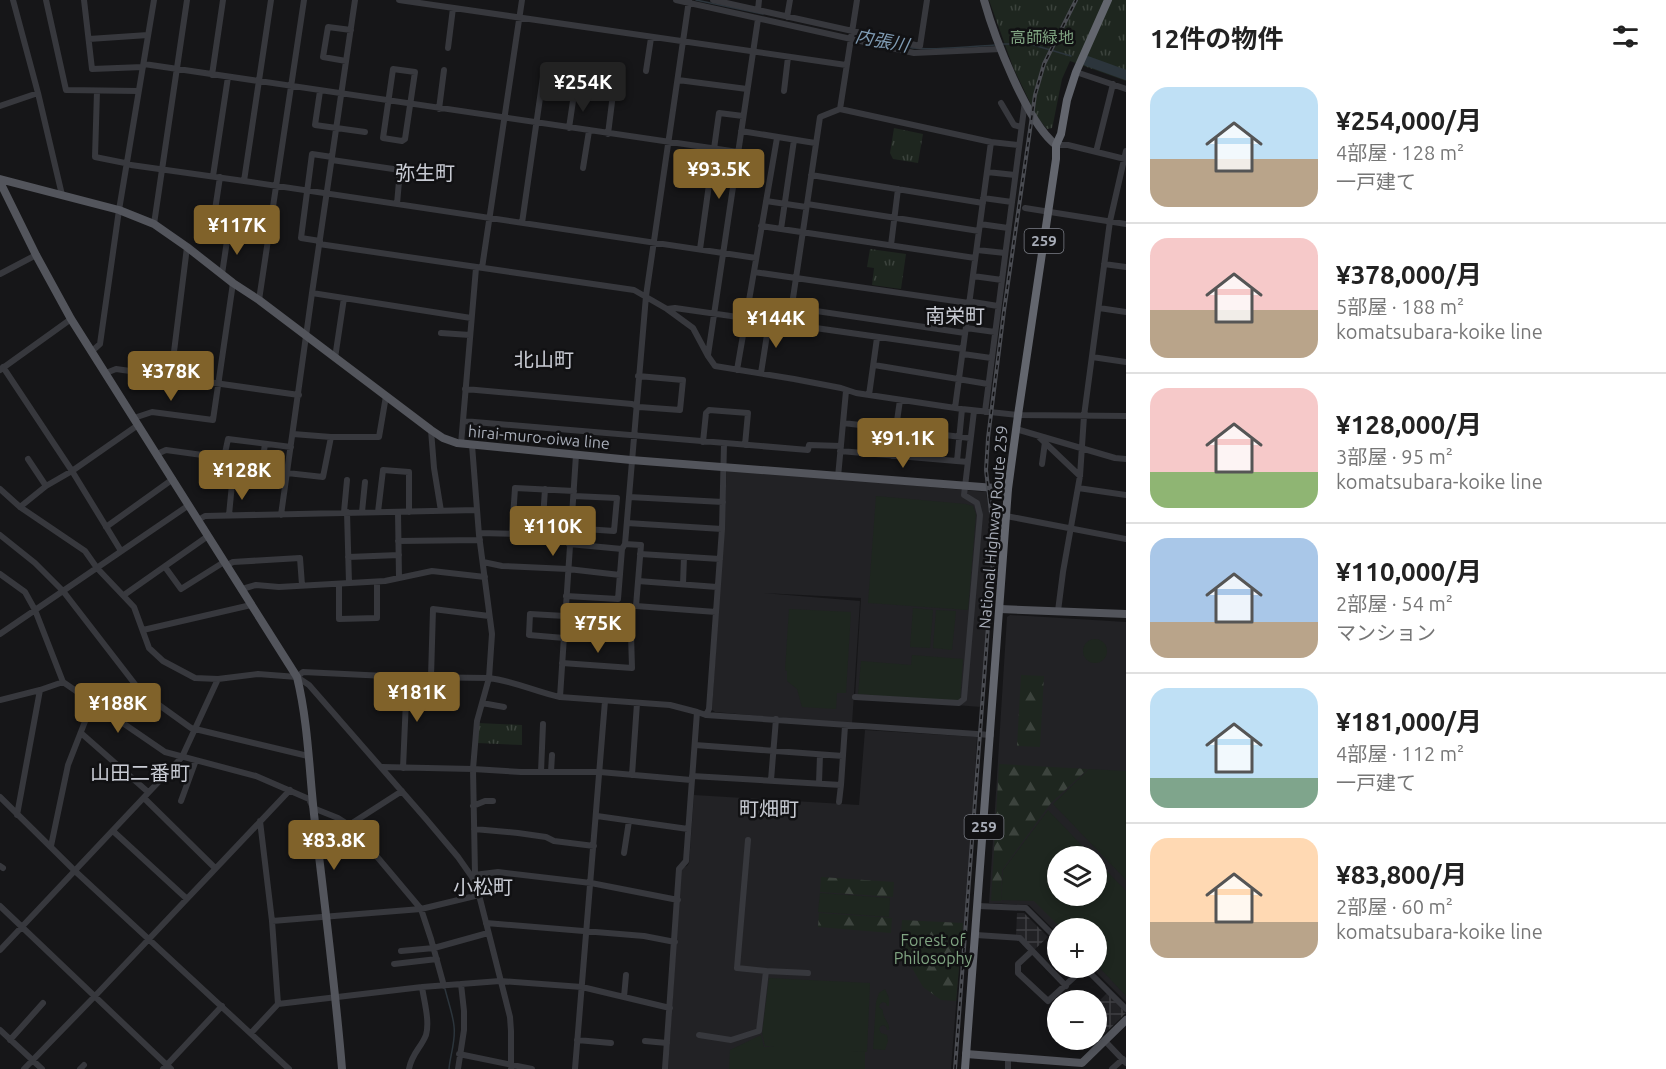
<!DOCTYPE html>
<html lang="ja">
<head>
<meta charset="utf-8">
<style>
  :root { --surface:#fff; --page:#f6f6f6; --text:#222; --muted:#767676; --line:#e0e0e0; --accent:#80622a }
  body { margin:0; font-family:Ubuntu,"Noto Sans JP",sans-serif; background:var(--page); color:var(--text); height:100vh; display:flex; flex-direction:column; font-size:22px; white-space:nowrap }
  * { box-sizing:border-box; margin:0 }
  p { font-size:20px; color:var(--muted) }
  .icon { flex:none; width:33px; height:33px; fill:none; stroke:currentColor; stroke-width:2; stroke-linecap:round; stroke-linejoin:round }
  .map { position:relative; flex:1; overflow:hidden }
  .sheet { display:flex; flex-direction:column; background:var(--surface); width:540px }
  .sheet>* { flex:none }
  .fabs { position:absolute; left:1047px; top:846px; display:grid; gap:12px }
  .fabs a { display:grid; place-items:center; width:60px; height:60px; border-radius:50%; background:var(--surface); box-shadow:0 3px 9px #0003; font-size:30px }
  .price { position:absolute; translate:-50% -51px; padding:0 14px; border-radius:6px; background:var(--accent); color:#fff; font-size:20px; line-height:39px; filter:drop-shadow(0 2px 3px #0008) }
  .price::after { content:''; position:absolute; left:50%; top:36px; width:18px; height:14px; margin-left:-9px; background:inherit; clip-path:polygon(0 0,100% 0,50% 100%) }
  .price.active { background:#222; color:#fff }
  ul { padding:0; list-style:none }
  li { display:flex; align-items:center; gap:18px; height:150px; padding:0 24px }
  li+li { border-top:2px solid var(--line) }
  li span { display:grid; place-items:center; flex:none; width:168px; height:120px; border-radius:18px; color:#555 }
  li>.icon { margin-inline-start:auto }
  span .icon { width:72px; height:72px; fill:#fffc; stroke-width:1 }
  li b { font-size:26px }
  h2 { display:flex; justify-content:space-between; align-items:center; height:72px; padding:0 24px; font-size:26px }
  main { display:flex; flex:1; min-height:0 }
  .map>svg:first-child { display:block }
</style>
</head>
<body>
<main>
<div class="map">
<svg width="1126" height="1069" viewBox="0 0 1126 1069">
  <defs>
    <pattern id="industrial-grid" width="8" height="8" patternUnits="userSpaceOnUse" patternTransform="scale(1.5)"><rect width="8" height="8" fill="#222225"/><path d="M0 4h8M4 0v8" fill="none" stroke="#3f3f43"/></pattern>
    <pattern id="forest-firs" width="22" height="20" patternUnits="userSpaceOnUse" patternTransform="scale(1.5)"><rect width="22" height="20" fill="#1e261f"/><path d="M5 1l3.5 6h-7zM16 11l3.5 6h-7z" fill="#3c433d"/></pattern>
    <pattern id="park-tufts" width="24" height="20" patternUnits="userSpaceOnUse" patternTransform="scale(1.5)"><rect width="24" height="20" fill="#1e261f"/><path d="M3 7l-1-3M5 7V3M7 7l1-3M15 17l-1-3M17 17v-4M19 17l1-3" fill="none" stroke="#3c433d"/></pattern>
  </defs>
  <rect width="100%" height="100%" fill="#161618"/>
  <path fill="#222225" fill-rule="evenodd" d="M727,469L986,492L992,529L991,557L981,707L855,697L861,598L763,593L860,601L852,724L715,712L712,710Z
    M1010,615L1126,622V1002L1092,968H1096V928H1058L1057,933L1029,905L989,903L1007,617ZM1058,856H1096V896H1058Z
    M865,730L977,737L964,941H961L951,1069H668L681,868L687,866L689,863L694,795L859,805Z"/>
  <path fill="url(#industrial-grid)" d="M1017,913H1024L1048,937L1034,950L1016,937Z
    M1107,993L1126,1013L1100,1038L1097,1035V1003Z"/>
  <path fill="#1e261f" d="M876,496L966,504L973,506L976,514L968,610L868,603Z
    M913,608L933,610L930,648L910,647Z
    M789,609L851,612L846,693H837L836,709L802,707L797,689L787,681V671L785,670Z
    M936,610L956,611L952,650L933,648Z
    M1083 651a12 12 0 1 1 24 0a12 12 0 1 1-24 0Z
    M912,655L963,659L960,702L858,694L861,661L911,665Z
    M1089,769L1126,771V880L1053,804Z
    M1048,810L1092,856H1058V896H1096L1097,861L1126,891V996L1097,965L1096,928H1061L1034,901L1001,900L1003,870Z
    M820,893L890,898L889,917L818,912Z
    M769,978L870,983L867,1052L845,1051L865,1052V1069H729L730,1050L761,1035L764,1047H774L765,1046L762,1033Z
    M885,989L889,998V1006H887L886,1003L883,1002L880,1004L879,1007L883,1010C882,1019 890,1021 889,1030H887L886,1027L883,1025L880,1027L879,1029L881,1033L887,1035L888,1041L885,1050L873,1049L876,1002L879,993Z"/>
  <path fill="url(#forest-firs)" d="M1021,675L1044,676L1040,747L1017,746Z
    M999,764L1088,769L1051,803L1002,870L1001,901H991Z
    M821,877L894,882L893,897L820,892Z
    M819,913L892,918L891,933L818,927Z
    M902,920L963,923L956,1001L941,1000L923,987L900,947Z"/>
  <path fill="url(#park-tufts)" d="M989,0H1126V81L1070,61L1062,79L1053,124L1052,128L1047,129L1037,117L1013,67Z
    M894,128L923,134L918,163L893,159L890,153Z
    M870,249L906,254L901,289L872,285L874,268L867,267Z
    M478,723L522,725V745L477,743Z"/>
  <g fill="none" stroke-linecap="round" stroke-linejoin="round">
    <path stroke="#2c353c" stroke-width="1.5" d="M696,0L763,14
      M1003,44H1030L1071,56
      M902,45C917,53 976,46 995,45
      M445,989C448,1001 453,1015 454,1026C456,1041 450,1055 449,1069"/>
    <path stroke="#2c353c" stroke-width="10" d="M1087,61L1126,75"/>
    <path stroke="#37383d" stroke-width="6" d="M13,0L38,93L62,195
      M46,0L66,90L138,91
      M84,0L92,69L143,67
      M399,0L846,65
      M676,0L914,53L1001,49
      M713,0L920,46L927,0
      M758,10L759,0
      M787,17L790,0
      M89,39L148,35
      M448,48L453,8
      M346,61L323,57L328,27L351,30
      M144,64L738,152
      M393,69L415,72L405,139L402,141L383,138Z
      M646,71L651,38
      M1076,72L1126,89
      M212,75L223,0
      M678,80L747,89
      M97,91L95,157L125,163L131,165L244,181L756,258
      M320,91L315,125L365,132
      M784,91L788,57
      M1001,103L1014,125L1021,127
      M0,106L38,93
      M439,109L444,70
      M840,109L857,0
      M569,128L574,94
      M741,131L815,143
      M608,134L614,86
      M1056,145H1068L1125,159
      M1096,152L1113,84
      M332,160L400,170L397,204
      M583,168L589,131
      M987,172L1015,175
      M811,175L983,203
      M213,176L228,77
      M244,181L271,0
      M983,198L1012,202
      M766,201L806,207
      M807,204L979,231
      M1025,208L1126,224
      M215,210L220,177
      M522,223L543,77
      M154,224L187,0
      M980,224L1008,228
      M761,226L975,258
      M781,229L794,140
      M320,241L301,238L312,154L332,157
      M319,244L634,290L667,309L693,328L708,356L715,366L794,379L841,388L856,393L962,409L1018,415L1126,416
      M891,245L898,189
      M700,249L719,113L743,116
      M977,250L1005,253
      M1104,264L1126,267
      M482,268L522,0
      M754,272L969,303L973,302L998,306
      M0,274L36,255
      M222,274L228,234
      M973,276L1002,280
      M312,293L471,318
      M259,300L304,0
      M749,301L965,333
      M1099,308L1126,312
      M667,309L675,308L963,349
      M789,325L820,117L840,109L991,142L1019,145
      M966,328L995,332
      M441,333L470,335
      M91,352L100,344L119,210L154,0
      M963,354L991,358
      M708,355L758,19
      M1092,357L1126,362
      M335,358L344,298
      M874,365L988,384
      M3,367L72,471L121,551
      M0,370L71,319
      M737,370L777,138
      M106,373L116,369L299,395
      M761,373L769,322
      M171,376L187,247
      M465,389L632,404L639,407L680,410L683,380L638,376
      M869,395L877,338
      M955,408L991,142
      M985,412L1025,101
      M134,418L152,412L213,420L233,283
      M463,421L808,450L809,445L841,446
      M843,423L970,438
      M1016,429L1115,458L1126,459
      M431,430L434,468L441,511
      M293,434L331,437H379L386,396
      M1039,437L1080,476
      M703,442L706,413L709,410L748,413L745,445
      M461,444L476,268
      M472,445L479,535L492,634L489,678L477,721L473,769L475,874
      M840,451L968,462
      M157,454L166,450L224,458L228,439L291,447
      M892,456L900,400
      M28,459L46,486
      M957,461L962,409
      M1042,464L1045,442
      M287,473L323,477L331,437
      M838,477L846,391
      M260,478L265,444
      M1078,488L1126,495
      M0,489L20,507L85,551L97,568L134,607L149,648L163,661L195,678L218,679L258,674L297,677L309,685L426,819L458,857L472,877L479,895L510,1017L511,1031V1069
      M629,497L723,502
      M20,507L46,486L72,471L138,425
      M344,512L347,480
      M347,512L349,583
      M362,512L365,482
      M378,512L383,470L409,472V512
      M398,512L399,578
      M229,515L232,484
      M281,515L312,293L355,0
      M1006,516L1126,539
      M198,520L205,516L477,510
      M627,523L722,529
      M106,527L173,479
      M570,528L614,531L617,498L574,496
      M479,533L570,535
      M512,533L515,488L574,491
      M542,534L545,489
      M0,535L35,563L63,591L141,692L191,728L308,756
      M398,541L480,540
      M625,544L641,545L636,606L716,612
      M622,549L625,544L646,296L689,0
      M640,554L720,559
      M348,557L399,555
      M483,562L502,566L568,569L620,575
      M227,565L233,562L300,558L302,585
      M165,567L181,589L224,562
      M0,574L25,592L35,610L63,682L165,752L256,776L309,799L313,808L338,818L352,827L421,909L431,939L444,986
      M638,581L717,587
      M339,584V619L377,618V582
      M683,584L684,557
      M242,589L256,585L279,587L385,581L432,571L485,577
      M124,595L208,536
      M566,596L618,599L622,549L569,544
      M1058,611L1063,572L1080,476L1084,416L1110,221L1126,151
      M143,630L251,605
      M0,634L189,505
      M564,638L529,635L530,614L565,616
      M562,663L632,668L631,634L564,627
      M297,677L303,672L407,677L489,678C514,681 536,692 560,697L670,705L697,712
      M431,677L433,609L489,616
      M560,697L576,455
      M855,697L959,703L964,699L980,515L977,503L964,495L974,411
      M0,700L40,690L63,682
      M482,703L504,707
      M706,715L991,735
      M81,733L148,792
      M695,745L843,756
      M382,767L473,769L521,772H600L691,780
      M403,768L407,677
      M541,772L543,724
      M551,772L552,755
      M632,775L637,703
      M692,776L841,785L845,726
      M771,780L776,719
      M819,783L820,755
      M0,797L75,871L289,1069
      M144,798L215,868
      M181,801L196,760
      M839,802L841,785
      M473,806L485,801H493
      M17,815L40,690
      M597,816L688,829
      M474,829L518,833L546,837L554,841L594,846
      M113,831L187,899
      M748,840L737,968L766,971
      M318,845L402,791
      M51,846L68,765L93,701
      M624,853L629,821
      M0,866L3,868
      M474,875L498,872L591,883L678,900
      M0,906L171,1069
      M978,906L1026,908L1058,940
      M272,921L421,909L479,895
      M486,923L644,936L675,942
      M976,935L1020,938L1066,986
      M0,950L182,757L218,679
      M401,951L434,948L488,933
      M1032,951L1018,964V973L1048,1001L1084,968
      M394,964L437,959
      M1085,968L1126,1009
      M624,997L626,975
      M278,1004L422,987L500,981L582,987L670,1008
      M0,1030L42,1069
      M251,1033L278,1004L272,921L260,821
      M699,1035L731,1040L759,1031L766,971L808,973
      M10,1040L43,1003
      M577,1040L611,1043
      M645,1041L667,1043
      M1105,1041L1126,1063
      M459,1054L532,1069
      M1008,1058V1069
      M24,1069L95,996L290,790
      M80,1069L84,1065
      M163,1069L222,1006
      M409,1069C412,1053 421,1048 426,1035C430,1021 424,1001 422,987
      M458,1069L464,1030V1011L461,984
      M575,1069L605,701
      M665,1069L679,869L686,861L697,712L706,715L709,709L722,529L724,444
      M1112,1069L1123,1059"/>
    <path stroke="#53555c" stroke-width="8" d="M984,0C994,36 1027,123 1056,145
      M0,179L119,210L154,224L187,247L233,283L259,300L431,430L443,438L457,443L631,460L1008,489
      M0,182L36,255L71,319L297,677C308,722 309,768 314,814C324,899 335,984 342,1069
      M1000,609L1126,614
      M966,1054L1082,1063L1126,1020"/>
    <path stroke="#63666e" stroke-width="8" d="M965,1069L1008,489L1018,415L1056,159V145L1061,134L1067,100L1076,72L1108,0"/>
    <defs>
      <path id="rail" d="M955,1069L993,559V530L986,470L988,438L1004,311L1035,95L1044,64L1076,0"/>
    </defs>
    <use href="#rail" stroke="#4a4c52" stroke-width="4"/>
    <use href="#rail" stroke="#111113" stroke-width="1.5" stroke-dasharray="4.5" stroke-linecap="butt"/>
  </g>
  <g text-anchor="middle" stroke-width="5" stroke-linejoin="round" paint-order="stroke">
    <g fill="#111113" stroke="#7b7e86" stroke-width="1.5">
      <rect x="1024.5" y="229" width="39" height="24" rx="4.5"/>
      <rect x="964.5" y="815" width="39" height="24" rx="4.5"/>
    </g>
    <g font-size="15" font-weight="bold" fill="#a8adb8">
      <text x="1044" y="246">259</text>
      <text x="984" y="832">259</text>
    </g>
    <g font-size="16" fill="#7fa381" stroke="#111113">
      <text x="1042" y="43">高師緑地</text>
      <text x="933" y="946">Forest of<tspan x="933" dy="18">Philosophy</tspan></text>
    </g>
    <g font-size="16" fill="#a8adb8" stroke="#111113">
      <text transform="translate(539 437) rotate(5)" y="6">hirai-muro-oiwa line</text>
      <text transform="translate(993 527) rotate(-85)" y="6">National Highway Route 259</text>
    </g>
    <g font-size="18" font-style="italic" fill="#7f9bb3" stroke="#111113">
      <text transform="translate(882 41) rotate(11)" y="6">内張川</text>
    </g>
    <g font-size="20" fill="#c9ccd4" stroke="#111113">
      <text x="425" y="180">弥生町</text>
      <text x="955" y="323">南栄町</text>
      <text x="544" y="367">北山町</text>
      <text x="140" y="780">山田二番町</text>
      <text x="769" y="816">町畑町</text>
      <text x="483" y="894">小松町</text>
    </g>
  </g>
</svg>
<div class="fabs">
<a><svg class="icon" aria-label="layers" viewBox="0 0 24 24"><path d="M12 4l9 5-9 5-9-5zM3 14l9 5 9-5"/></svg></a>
<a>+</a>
<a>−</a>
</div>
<b class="price active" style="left:583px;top:113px">¥254K</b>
<b class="price" style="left:719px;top:200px">¥93.5K</b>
<b class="price" style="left:237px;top:256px">¥117K</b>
<b class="price" style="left:776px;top:349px">¥144K</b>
<b class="price" style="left:171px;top:402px">¥378K</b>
<b class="price" style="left:903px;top:469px">¥91.1K</b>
<b class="price" style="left:242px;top:501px">¥128K</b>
<b class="price" style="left:553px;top:557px">¥110K</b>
<b class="price" style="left:598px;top:654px">¥75K</b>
<b class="price" style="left:417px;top:723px">¥181K</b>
<b class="price" style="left:118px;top:734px">¥188K</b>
<b class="price" style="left:334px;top:871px">¥83.8K</b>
</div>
<section class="sheet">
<h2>12件の物件<svg class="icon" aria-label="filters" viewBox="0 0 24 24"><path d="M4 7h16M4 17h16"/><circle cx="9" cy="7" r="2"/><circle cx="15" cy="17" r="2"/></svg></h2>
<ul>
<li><span style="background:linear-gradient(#bfe0f5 60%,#b9a48a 0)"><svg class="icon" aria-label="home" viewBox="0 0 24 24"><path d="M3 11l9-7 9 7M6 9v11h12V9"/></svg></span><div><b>¥254,000/月</b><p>4部屋 · 128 m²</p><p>一戸建て</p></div></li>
<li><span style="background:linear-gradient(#f6c9c9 60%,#b9a48a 0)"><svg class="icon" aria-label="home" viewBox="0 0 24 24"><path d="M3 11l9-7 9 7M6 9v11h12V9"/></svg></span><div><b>¥378,000/月</b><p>5部屋 · 188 m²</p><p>komatsubara-koike line</p></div></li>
<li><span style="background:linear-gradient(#f6c9c9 70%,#8fb573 0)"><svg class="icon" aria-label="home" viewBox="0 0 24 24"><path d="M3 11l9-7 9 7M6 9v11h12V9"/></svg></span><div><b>¥128,000/月</b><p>3部屋 · 95 m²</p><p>komatsubara-koike line</p></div></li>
<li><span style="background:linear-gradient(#a9c7e8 70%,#b9a48a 0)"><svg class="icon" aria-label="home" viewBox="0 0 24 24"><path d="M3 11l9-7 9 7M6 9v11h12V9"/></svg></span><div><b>¥110,000/月</b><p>2部屋 · 54 m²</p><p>マンション</p></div></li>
<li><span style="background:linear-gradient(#bfe0f5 75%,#7fa58c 0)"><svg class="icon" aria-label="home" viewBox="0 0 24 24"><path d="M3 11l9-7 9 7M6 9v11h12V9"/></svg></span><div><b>¥181,000/月</b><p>4部屋 · 112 m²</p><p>一戸建て</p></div></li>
<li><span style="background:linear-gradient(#ffd9b3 70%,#b9a48a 0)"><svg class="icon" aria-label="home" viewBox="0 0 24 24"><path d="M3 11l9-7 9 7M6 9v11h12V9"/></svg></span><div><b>¥83,800/月</b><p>2部屋 · 60 m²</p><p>komatsubara-koike line</p></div></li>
</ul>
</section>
</main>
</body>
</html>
